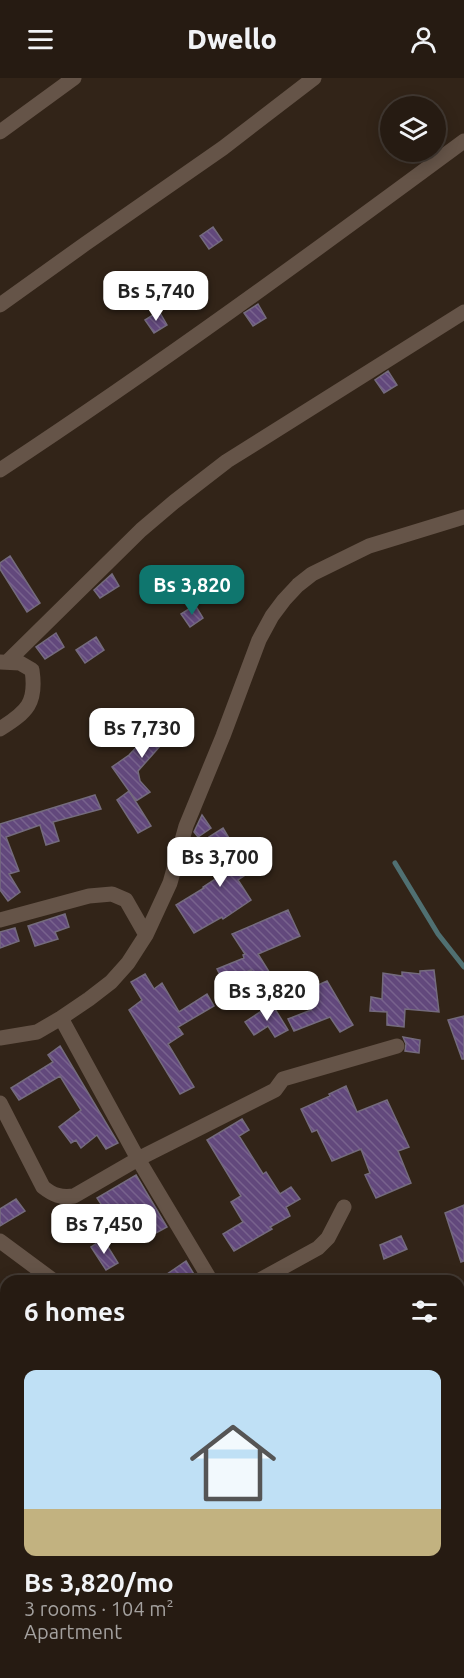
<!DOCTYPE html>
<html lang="en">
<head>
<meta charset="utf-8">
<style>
  :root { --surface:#261b12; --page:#322820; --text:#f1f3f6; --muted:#a4a19f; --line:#423932; --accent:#0f766e }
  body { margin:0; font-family:Ubuntu,sans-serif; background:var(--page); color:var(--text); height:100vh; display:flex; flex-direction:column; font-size:22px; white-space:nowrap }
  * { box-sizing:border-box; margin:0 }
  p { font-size:20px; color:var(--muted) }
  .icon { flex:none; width:33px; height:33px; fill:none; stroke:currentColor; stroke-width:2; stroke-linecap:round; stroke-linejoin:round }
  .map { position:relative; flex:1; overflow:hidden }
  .side { position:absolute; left:0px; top:1197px; width:465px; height:404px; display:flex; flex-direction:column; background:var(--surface); border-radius:18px 18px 0 0; box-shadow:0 3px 15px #0003,0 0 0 2px var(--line) }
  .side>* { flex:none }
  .tools { position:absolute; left:380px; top:18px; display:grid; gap:12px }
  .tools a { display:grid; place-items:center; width:66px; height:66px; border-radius:50%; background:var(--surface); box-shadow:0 3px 15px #0003,0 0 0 2px var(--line); font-size:30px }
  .price { position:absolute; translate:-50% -51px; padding:0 14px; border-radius:12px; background:#fff; color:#222; font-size:20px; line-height:39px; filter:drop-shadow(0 2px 3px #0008) }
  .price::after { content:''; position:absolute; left:50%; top:36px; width:18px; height:14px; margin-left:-9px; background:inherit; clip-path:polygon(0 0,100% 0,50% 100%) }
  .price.on { background:var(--accent); color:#fff }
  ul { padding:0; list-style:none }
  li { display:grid; align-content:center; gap:12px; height:318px; padding:0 24px }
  li span { display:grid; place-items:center; height:186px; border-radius:12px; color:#555 }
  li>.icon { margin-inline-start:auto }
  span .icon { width:108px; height:108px; fill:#fffc; stroke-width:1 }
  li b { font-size:26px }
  h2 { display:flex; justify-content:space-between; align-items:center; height:72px; padding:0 24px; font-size:26px }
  header { display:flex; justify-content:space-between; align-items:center; height:78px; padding:0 24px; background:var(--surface); font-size:27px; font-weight:800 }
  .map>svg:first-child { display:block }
</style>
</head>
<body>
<header><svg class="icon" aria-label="menu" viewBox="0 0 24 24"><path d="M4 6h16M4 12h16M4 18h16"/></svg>Dwello<svg class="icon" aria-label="person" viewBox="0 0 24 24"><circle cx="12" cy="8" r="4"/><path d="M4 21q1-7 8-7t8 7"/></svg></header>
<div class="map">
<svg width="464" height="1600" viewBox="0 0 464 1600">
  <defs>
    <pattern id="building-back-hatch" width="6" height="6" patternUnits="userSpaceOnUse" patternTransform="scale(1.5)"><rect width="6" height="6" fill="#62487c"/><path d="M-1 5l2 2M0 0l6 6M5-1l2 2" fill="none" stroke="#78628d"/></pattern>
  </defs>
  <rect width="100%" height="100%" fill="#322418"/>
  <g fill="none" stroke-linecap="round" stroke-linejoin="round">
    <path stroke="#507072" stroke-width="5" d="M395,785L438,856L464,889"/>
    <path stroke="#12454b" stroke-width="18" d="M459,1456L464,1453
      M250,1600L252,1594"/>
  </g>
  <path fill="url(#building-back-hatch)" stroke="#746b7d" stroke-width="1.5" d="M213,149L222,162L209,171L200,158Z
    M258,226L266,240L253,248L244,235Z
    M159,233L167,247L154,255L145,242Z
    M388,293L397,307L384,315L375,302Z
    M10,478L40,525L27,534L0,491V485Z
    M112,496L119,508L100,520L94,512Z
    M195,527L203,540L190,549L181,536Z
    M56,555L64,569L45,581L36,569Z
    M96,559L104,572L85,585L76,572Z
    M167,637L177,645L159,665L161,667L138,693L140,703L150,714L136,723L112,689L129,677Z
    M105,638L113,651L100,660L91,647Z
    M129,713L151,748L138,755L117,722Z
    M95,717L101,731L53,744L59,763L46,767L40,747L6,759L19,793L9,796L20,814L8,823L0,812V746Z
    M202,737L211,750L198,759L194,754Z
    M223,750L243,784L257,776L263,785L238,802L251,822L223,841L222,839L194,855L176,827L204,810L203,809L229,792L228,790L230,788L209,759Z
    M288,832L300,858L258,876L281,913L268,920L251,892L223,903L217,891L244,880L243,877L245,876L232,856Z
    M65,836L69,849L55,854L58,861L35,868L28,848Z
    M15,850L19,863L0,870V854Z
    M434,892L439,934L405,931L404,949L387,947V934L370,933L371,919L382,921L383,895L402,898V894L420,896V893Z
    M145,896L154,911L162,905L179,934L207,916L214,928L178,949L183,956L168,966L194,1009L180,1016L129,932L142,922L131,904Z
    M327,903L353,947L340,954L330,939L294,953L288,941L311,932L302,914Z
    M272,926L288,952L275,959L268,948L254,957L245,944Z
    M464,938V981H462L448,942Z
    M403,959L420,962L419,975L405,973L406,966Z
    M60,968L118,1065L106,1071L97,1057L81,1070L76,1062L71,1065L59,1049L81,1032L60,998L19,1022L11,1010L53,984L48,977Z
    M346,1008L357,1034L387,1022L409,1069L398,1073L411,1105L376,1120L365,1097L370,1095L361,1071L332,1083L317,1052L312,1054L301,1031L330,1018L329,1016Z
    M242,1041L249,1052L239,1058L263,1096L266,1094L280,1116L291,1109L300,1121L286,1129L290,1138L270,1149L272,1151L234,1173L223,1156L243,1144L231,1124L241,1118L207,1062Z
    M136,1097L167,1149L156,1155L140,1127L112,1143L97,1120Z
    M16,1121L25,1133L0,1148V1131Z
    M464,1127V1183L461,1184L445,1135Z
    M401,1158L407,1171L384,1181L380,1167Z
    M103,1161L118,1185L106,1192L91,1169Z
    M186,1183L198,1203H157Z"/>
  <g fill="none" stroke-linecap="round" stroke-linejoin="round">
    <path stroke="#655448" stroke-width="15" d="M0,54L74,0
      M0,227L85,166L223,70L314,0
      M0,392C158,288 311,176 464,63
      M0,584L20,585L32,592C37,625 27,634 0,651
      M7,584L141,452L174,424L227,383L464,234
      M0,842L89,818L112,816L126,822L146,857
      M61,940L138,1081L211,1203
      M0,960L37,954L61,940L89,921L111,904L128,885L146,857L170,805L186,748L223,658L259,562L272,538L284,522L298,507L312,496L369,468L464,439
      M0,1025L43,1109C53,1117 61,1120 74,1118L138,1081L275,1012L283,1001L397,968
      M0,1163L54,1203
      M258,1203L318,1170L328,1160L344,1129
      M0,1339L6,1336
      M459,1466L464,1463
      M459,1521L464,1519
      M63,1600L68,1594
      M240,1600L244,1594
      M277,1600L279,1594
      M304,1600L314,1594"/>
    <path stroke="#8f6444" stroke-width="18" d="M0,1504L6,1519
      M37,1594L39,1600"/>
  </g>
</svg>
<div class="tools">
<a><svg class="icon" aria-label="layers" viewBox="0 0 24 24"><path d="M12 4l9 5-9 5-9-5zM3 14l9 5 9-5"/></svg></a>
</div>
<b class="price" style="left:156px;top:244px">Bs 5,740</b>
<b class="price on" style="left:192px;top:538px">Bs 3,820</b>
<b class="price" style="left:142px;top:681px">Bs 7,730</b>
<b class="price" style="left:220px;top:810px">Bs 3,700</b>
<b class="price" style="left:267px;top:944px">Bs 3,820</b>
<b class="price" style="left:104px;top:1177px">Bs 7,450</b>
<section class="side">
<h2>6 homes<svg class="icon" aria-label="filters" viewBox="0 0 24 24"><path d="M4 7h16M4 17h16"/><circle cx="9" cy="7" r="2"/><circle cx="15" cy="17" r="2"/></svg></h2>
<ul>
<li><span style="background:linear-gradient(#bfe0f5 75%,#c2b280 0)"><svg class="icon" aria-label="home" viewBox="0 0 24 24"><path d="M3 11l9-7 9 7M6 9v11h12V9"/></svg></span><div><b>Bs 3,820/mo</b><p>3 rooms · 104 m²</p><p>Apartment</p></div></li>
</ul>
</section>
</div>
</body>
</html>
